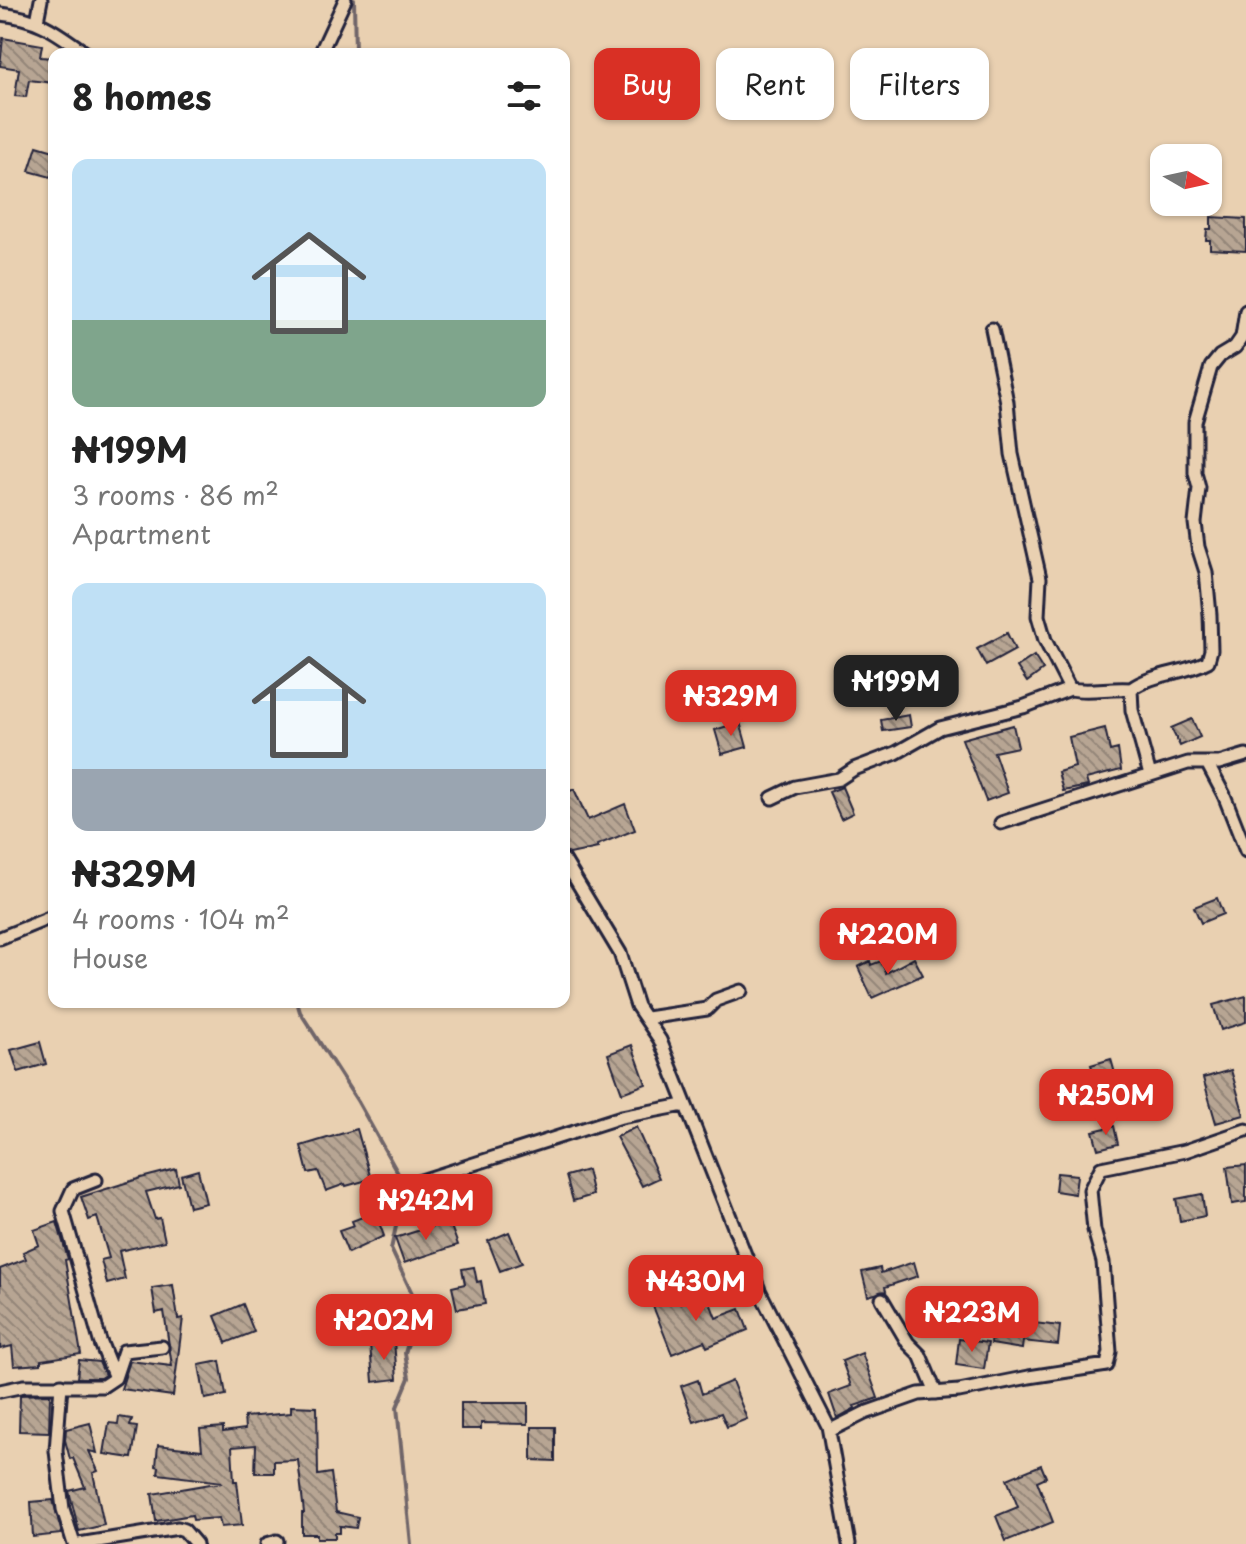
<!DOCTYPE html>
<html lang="en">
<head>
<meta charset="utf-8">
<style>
  :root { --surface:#fff; --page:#f2f2f2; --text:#222; --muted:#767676; --accent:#d93025 }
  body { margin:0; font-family:"Playpen Sans",sans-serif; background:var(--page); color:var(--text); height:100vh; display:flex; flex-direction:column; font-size:30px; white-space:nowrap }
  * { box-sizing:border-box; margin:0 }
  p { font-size:26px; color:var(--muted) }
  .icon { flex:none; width:44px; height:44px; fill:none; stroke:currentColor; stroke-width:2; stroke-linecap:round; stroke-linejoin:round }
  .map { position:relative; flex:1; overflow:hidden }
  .side { position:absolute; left:48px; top:48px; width:522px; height:960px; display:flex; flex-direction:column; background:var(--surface); border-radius:16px; box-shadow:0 2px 6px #0004 }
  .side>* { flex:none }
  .hud { position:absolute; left:594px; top:48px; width:532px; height:72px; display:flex; gap:16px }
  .needle { width:52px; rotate:99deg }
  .tools { position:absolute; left:1150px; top:144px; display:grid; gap:16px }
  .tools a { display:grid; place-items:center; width:72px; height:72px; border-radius:16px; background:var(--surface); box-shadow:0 2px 6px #0004; font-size:40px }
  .price { position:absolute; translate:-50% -68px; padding:0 18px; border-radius:16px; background:var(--accent); color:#fff; font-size:26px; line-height:52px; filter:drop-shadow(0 2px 4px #0008) }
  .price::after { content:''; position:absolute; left:50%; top:48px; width:24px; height:18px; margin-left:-12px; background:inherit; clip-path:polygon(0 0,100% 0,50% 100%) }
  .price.active { background:#222; color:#fff }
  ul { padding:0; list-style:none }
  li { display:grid; align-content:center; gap:16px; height:424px; padding:0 24px }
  li span { display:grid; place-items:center; height:248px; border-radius:16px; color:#555 }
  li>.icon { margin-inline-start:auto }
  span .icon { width:144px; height:144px; fill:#fffc; stroke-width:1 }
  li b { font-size:34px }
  h2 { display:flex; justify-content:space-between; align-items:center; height:96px; padding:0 24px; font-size:34px }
  .tag { padding:0 28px; border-radius:16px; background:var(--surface); box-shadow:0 2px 6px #0004; font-size:28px; line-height:72px }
  .tag.active { background:var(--accent); color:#fff }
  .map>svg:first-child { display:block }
</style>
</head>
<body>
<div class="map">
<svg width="1246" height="1544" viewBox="0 0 1246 1544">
  <defs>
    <pattern id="building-back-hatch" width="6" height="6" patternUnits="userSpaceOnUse" patternTransform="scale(2)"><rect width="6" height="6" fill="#b7a593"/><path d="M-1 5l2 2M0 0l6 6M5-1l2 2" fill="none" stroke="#948679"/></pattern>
  </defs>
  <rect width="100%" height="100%" fill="#e9d0b1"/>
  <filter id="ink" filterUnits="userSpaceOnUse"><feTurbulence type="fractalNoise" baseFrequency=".0125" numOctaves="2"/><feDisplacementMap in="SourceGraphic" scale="16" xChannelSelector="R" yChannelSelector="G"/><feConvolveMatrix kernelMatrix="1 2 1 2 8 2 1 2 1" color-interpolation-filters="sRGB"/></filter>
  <g filter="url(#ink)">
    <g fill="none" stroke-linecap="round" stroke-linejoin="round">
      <path stroke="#6f6569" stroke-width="4" d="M354,0L355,54
        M297,1002L300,1012L358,1102L405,1186L391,1249L419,1308L405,1353L409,1378L397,1407L411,1544"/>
    </g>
    <path fill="url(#building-back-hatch)" stroke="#22223b" stroke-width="2" d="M3,38L42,45L40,57L54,58V83L29,80L26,97L15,96L19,69L0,66Z
      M37,146L54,151L51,177L29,171Z
      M1211,217L1246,219V251L1210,249V240H1206L1207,229H1211Z
      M1007,633L1015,650L986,666L977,649Z
      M1034,656L1043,670L1027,682L1017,667Z
      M909,715L911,727L883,731L881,720Z
      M1192,719L1200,737L1180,746L1171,728Z
      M740,722L747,747L722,754L715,730Z
      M1013,725L1018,747L994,752L1008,793L986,801L962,739Z
      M1105,728L1110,751L1118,749L1121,770L1086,779L1088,786L1063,791L1058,772L1075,767L1069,737Z
      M842,787L853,813L841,819L829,792Z
      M574,789L588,820L625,804L635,830L597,845L598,848L570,854L565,852L564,794Z
      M1217,898L1223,914L1201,923L1194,907Z
      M914,958L923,975L872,998L858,967L870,961L871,965L881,961L886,973Z
      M1246,996V1022L1221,1030L1213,1005Z
      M40,1042L46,1064L18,1072L11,1050Z
      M632,1045L646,1084L622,1093L608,1054Z
      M1111,1059L1116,1077L1097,1083L1091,1065Z
      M1231,1070L1244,1115L1216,1123L1203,1078Z
      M1114,1126L1118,1144L1098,1149L1093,1131Z
      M636,1127L659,1178L642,1186L616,1137Z
      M357,1129L371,1179L346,1186L345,1184L326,1191L318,1171L308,1173L301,1146Z
      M1246,1165V1202L1232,1204L1227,1167Z
      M176,1169L179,1184L146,1192L155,1219L160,1218L165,1241L119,1251L125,1279L107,1284L101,1260L109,1258L97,1217L89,1220L81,1197L141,1178Z
      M198,1170L206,1203L189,1207L181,1175Z
      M587,1170L593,1195L573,1201L566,1176Z
      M1057,1173L1077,1175L1075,1194L1055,1191Z
      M1202,1194L1205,1216L1180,1221L1176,1199Z
      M375,1212L384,1236L348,1253L339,1231L354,1226L352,1221Z
      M449,1221L458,1245L404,1263L395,1238Z
      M57,1222L68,1259L65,1260L81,1354L41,1360V1364L14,1366L12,1346L0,1349V1269L26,1259L23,1252L39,1245L34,1230Z
      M509,1232L522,1263L500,1271L488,1241Z
      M914,1262L918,1276L885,1287L886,1291L868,1296L862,1272L880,1268L881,1273Z
      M474,1267L477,1282L481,1281L485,1304L457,1309L452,1287L465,1284L462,1269Z
      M173,1285L178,1319L183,1318L173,1396L121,1389L130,1361L172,1366L164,1311L156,1313L152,1288Z
      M706,1292L716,1318L740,1309L748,1330L707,1347L704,1341L672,1354L653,1306L677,1296L680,1303Z
      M243,1304L254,1332L226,1343L215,1316Z
      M994,1320L1033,1327L1034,1323L1060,1326L1058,1345L1023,1341L1022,1349L991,1344Z
      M959,1339L988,1343L984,1369L956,1365Z
      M394,1341L397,1379L373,1382L370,1344Z
      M862,1353L878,1398L854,1406L855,1408L837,1418L829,1394L851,1386L842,1361Z
      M79,1360L99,1362L105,1375L100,1378H77Z
      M220,1361L226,1395L205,1399L199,1365Z
      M698,1380L702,1394L732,1381L747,1419L727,1427L721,1413L694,1422L681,1386Z
      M50,1394L49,1432L19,1431L20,1395Z
      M461,1403H528V1424L481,1423V1429H461Z
      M291,1406L317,1407L318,1475L331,1473L336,1512L358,1517L356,1528L340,1526V1533H335V1538H317V1534H302V1513H304L298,1460L274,1461V1473H255L256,1445L232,1447L234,1481H237L242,1525L221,1527L219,1518L193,1520L192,1515L156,1521L152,1494L222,1482L158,1474L159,1467L156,1466L158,1445L202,1450L200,1429L223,1427V1432L245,1429L244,1417L291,1413Z
      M119,1417L132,1419L130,1426L137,1427L132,1458L104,1454L109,1423L118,1424Z
      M90,1423L97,1453L89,1451L98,1471L93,1473L104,1525L79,1531L69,1491L85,1487L73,1458L70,1459L65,1440L66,1429Z
      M532,1427H555V1461L532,1460Z
      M1041,1465L1046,1477L1037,1481L1053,1522L1006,1541L996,1516L1018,1507L1007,1479Z
      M53,1500L62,1534L33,1537L31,1502Z"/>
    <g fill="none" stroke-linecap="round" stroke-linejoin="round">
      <defs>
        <path id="street" d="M0,14C40,18 56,32 87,54
          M37,21L41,0
          M320,54L345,0
          M992,329L1007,402L1012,454L1040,578L1038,616L1045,640L1070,689C1091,693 1110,687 1131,689
          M1207,763L1224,795L1246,851
          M1150,775L1132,710L1131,689C1153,673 1184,674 1208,661L1211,650L1210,615L1206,572L1198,547L1195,523L1199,488L1195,473V422L1211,367L1220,356L1235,347L1242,337L1246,311
          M772,798L795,787L839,779L854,769L896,753L940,728L1023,707L1070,689
          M1001,823L1188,763H1219L1246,755
          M564,860L620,953L637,1006L660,1040L759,1290L828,1426L849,1544
          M0,938L54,916
          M647,1018L707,1009L716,1000L741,991
          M96,1180L73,1189L63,1211L100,1341L115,1378
          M405,1186L621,1117L684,1105
          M882,1299L908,1343L920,1355L936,1393
          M61,1385L56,1451L63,1509L74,1544
          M0,1391L24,1386H103L115,1378L124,1351L162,1347
          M829,1431L865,1413L919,1394L959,1391L1029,1377L1107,1365L1110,1352L1103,1262L1094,1230L1090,1190L1101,1168L1185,1151L1246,1130
          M79,1544L178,1528L184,1530L196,1544
          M267,1544L277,1541"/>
      </defs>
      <use href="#street" stroke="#22223b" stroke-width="17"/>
      <use href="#street" stroke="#e9d0b1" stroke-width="11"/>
    </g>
  </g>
</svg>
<div class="tools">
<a><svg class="needle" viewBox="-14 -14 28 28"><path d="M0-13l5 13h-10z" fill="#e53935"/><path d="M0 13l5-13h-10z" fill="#767676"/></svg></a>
</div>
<b class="price active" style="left:896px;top:723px">₦199M</b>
<b class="price" style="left:731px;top:738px">₦329M</b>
<b class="price" style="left:888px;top:976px">₦220M</b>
<b class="price" style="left:1106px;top:1137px">₦250M</b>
<b class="price" style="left:426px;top:1242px">₦242M</b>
<b class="price" style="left:696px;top:1323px">₦430M</b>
<b class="price" style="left:972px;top:1354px">₦223M</b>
<b class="price" style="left:384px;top:1362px">₦202M</b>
<div class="hud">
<a class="tag active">Buy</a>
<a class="tag">Rent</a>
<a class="tag">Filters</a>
</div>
<section class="side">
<h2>8 homes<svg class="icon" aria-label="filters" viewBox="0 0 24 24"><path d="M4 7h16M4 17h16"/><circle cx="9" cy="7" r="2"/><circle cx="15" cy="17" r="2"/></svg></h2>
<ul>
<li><span style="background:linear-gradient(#bfe0f5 65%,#7fa58c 0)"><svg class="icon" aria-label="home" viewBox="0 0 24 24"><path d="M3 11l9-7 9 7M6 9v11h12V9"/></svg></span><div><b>₦199M</b><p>3 rooms · 86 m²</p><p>Apartment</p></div></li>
<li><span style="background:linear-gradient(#bfe0f5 75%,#9aa5b1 0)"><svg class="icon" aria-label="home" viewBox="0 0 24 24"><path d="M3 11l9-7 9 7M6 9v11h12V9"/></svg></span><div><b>₦329M</b><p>4 rooms · 104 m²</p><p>House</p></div></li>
</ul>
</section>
</div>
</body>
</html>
